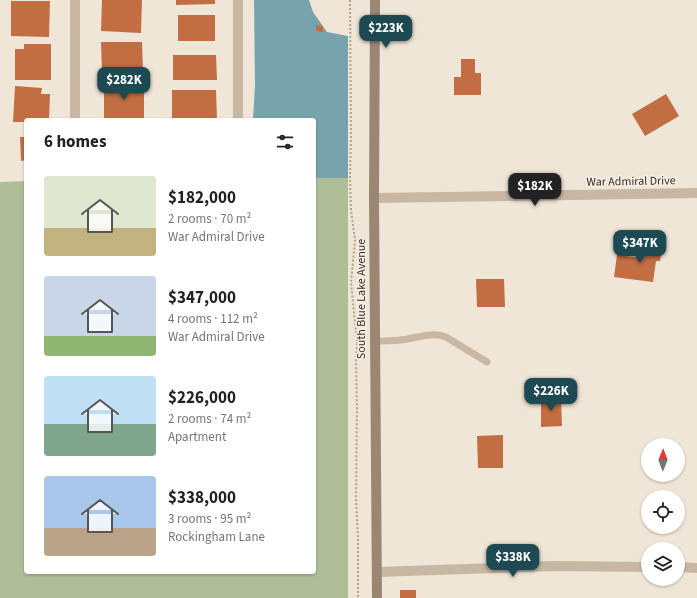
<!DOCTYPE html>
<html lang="en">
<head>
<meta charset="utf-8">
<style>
  :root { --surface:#fff; --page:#f2f2f2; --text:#222; --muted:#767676; --accent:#1c4952 }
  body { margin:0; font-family:"Source Sans 3",sans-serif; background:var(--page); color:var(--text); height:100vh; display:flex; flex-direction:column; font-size:15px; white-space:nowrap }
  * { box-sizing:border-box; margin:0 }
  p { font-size:13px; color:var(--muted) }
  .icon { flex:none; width:22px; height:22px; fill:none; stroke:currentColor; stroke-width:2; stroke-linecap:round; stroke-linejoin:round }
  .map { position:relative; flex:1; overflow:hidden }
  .side { position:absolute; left:24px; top:118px; width:292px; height:456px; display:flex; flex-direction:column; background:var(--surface); border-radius:4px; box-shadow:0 1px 3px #0004 }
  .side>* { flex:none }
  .needle { width:26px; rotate:1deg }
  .controls { position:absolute; left:641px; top:438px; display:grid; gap:8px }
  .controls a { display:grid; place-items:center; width:44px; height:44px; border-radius:50%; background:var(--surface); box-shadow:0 1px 3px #0004; font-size:20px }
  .price { position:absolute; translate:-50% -34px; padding:0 9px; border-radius:8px; background:var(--accent); color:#fff; font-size:13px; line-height:26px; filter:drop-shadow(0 1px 2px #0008) }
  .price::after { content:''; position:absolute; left:50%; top:24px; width:12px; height:9px; margin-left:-6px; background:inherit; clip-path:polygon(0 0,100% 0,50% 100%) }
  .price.current { background:#222; color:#fff }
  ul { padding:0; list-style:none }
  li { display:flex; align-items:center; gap:12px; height:100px; padding:0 20px }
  li span { display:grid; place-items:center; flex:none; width:112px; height:80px; border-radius:4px; color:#555 }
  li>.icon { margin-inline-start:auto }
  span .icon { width:48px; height:48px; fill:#fffc; stroke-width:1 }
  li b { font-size:17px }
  h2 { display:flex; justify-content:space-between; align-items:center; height:48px; padding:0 20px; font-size:17px }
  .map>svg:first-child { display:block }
</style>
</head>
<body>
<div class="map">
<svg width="697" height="598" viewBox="0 0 697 598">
  <rect width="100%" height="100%" fill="#f0e6d7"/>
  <path fill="#adbe98" d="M314,178H348V598H0V182L26,181V572H314Z"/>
  <path fill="#77a4ac" d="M254,0H309L313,12L327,32L348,36V178H314V120H253L255,85Z"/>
  <path fill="#c26e42" d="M102,0H142L141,33L101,31Z
    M176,0H215V4L176,5Z
    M11,1H50L49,37L11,36Z
    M178,15H215V41H178Z
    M316,25L323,26V32L316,31Z
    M101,42H142L143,72H102Z
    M24,44H51V80H15V49H24Z
    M173,55H216L217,80H173Z
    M461,59H475V73H481V95H454V77H461Z
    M104,83H144V119L104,120Z
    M15,86L42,88L41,94H50L49,120H26V122H13Z
    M172,90H216L217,120H172Z
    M666,94L679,116L645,136L632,114Z
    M20,137H26V160L21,161Z
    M646,240L663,242L660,261H656L653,282L614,277L617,255L643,258Z
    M476,279H504L505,307H477Z
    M541,397H561L562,426L541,427Z
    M503,435V468H478L477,436Z
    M400,590H416V598H400Z"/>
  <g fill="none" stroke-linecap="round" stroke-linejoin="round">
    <path stroke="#b3a18e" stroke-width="2" stroke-dasharray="2 2" stroke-linecap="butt" d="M350,0L351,137L350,176L351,210L355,240L351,283L357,342L356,362L357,407L356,498L358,537V598"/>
    <path stroke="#c7b7a3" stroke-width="7" d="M375,341C383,341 391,341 400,340C415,339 430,331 446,337L487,362"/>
    <path stroke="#c7b7a3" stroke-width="10" d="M75,0V120
      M238,120V0
      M374,198L697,193
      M678,567L697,568
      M377,572L554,566L648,567"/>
    <path stroke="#9a8675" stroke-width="10" d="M375,0L374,198L377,598"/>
  </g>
  <g text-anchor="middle" stroke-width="3" stroke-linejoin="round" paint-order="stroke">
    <g font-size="12" fill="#322b25" stroke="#f8f0e3">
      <text transform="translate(631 181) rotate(-1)" y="4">War Admiral Drive</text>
      <text transform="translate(361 299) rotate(-90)" y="4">South Blue Lake Avenue</text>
    </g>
  </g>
</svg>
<div class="controls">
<a><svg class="needle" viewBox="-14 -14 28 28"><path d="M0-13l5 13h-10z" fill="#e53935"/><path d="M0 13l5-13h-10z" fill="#767676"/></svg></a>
<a><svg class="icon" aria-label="locate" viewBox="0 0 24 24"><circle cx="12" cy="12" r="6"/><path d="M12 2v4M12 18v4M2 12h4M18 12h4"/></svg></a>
<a><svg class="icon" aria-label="layers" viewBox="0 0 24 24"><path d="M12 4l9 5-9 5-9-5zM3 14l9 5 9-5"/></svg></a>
</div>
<b class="price" style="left:386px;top:49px">$223K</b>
<b class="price" style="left:124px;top:101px">$282K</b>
<b class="price current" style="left:535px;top:207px">$182K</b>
<b class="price" style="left:640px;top:264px">$347K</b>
<b class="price" style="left:551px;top:412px">$226K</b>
<b class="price" style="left:513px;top:578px">$338K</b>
<section class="side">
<h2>6 homes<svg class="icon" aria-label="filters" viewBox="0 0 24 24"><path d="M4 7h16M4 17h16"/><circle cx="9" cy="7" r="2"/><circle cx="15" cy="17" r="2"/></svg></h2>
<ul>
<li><span style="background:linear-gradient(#dfe7d0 65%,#c2b280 0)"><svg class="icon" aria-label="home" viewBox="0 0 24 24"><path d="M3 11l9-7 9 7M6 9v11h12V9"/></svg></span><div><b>$182,000</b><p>2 rooms · 70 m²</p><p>War Admiral Drive</p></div></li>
<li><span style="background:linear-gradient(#c9d6e8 75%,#8fb573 0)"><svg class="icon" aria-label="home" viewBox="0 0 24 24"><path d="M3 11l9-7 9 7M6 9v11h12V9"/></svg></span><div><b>$347,000</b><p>4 rooms · 112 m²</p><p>War Admiral Drive</p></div></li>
<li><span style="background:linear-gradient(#bfe0f5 60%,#7fa58c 0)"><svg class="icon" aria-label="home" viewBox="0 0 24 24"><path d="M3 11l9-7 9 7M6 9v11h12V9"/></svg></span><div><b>$226,000</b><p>2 rooms · 74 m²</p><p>Apartment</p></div></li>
<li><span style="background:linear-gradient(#a9c7e8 65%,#b9a48a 0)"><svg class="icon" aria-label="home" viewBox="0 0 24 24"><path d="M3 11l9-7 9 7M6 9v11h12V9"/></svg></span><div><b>$338,000</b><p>3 rooms · 95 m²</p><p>Rockingham Lane</p></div></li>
</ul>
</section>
</div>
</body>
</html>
